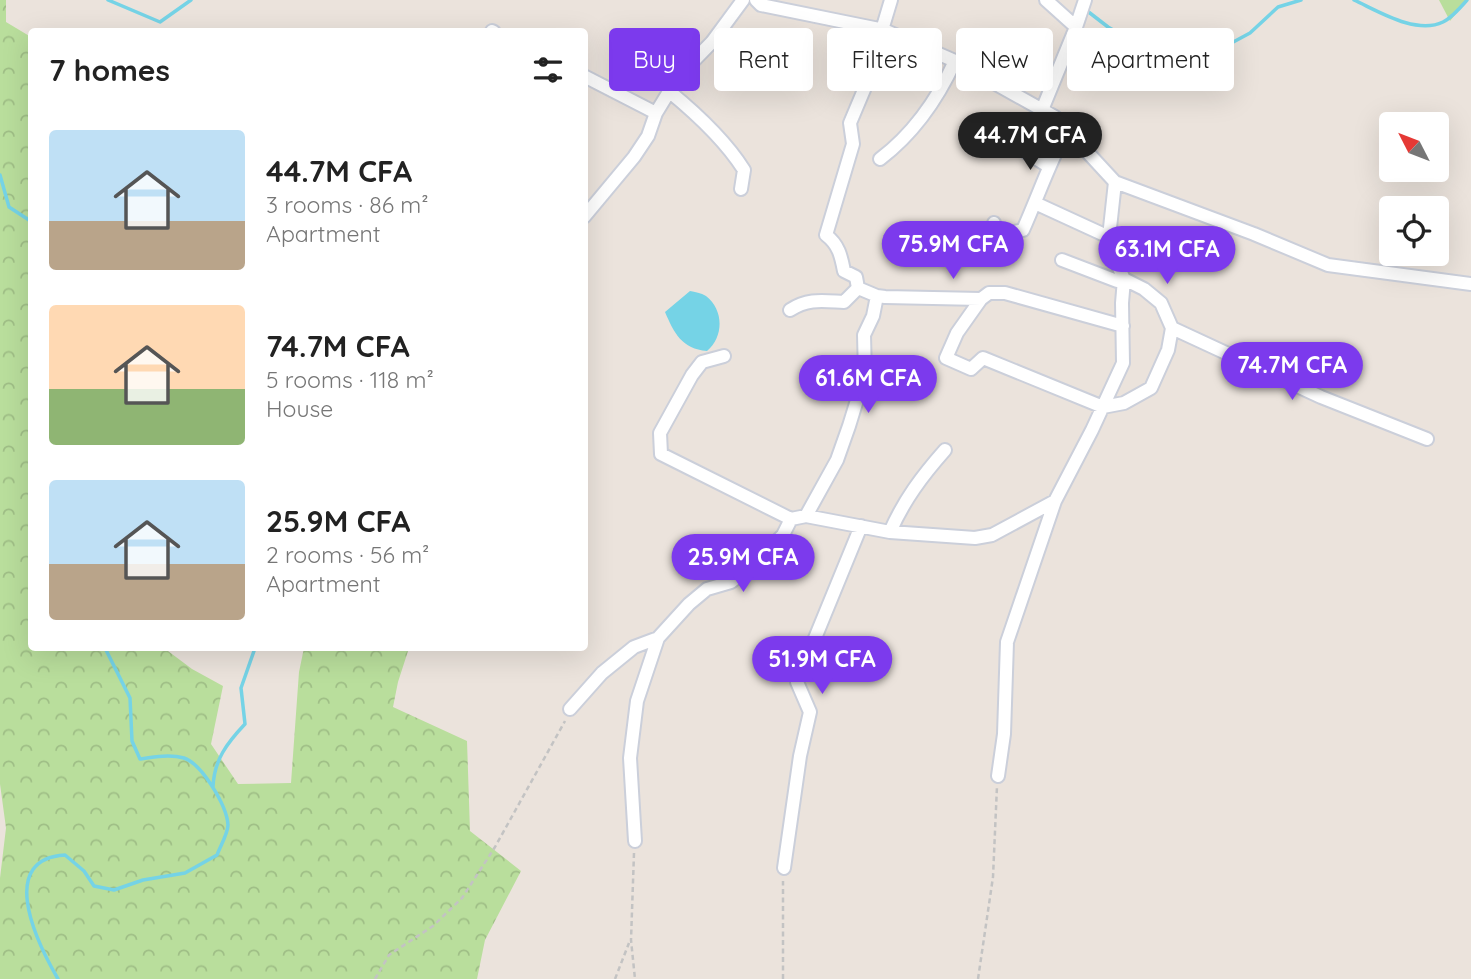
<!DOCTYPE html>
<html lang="en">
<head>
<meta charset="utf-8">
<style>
  :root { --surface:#fff; --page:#f2f2f2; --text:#222; --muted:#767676; --accent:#7c3aed }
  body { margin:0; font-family:Quicksand,sans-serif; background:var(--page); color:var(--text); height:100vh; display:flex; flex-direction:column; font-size:26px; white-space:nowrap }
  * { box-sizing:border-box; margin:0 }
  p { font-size:23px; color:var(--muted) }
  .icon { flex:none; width:38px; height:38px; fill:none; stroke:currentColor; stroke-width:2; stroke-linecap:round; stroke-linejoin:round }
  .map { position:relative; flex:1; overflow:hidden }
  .drawer { position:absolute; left:28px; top:28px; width:560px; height:623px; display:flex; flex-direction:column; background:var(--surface); border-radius:7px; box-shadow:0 7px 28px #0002 }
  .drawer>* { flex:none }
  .banner { position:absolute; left:609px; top:28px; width:665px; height:63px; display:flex; gap:14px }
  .needle { width:46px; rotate:312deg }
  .controls { position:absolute; left:1379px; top:112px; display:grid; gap:14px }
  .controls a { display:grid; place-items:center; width:70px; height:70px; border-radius:7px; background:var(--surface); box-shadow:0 7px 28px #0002; font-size:35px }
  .price { position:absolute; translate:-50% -60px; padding:0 16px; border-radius:24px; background:var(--accent); color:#fff; font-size:23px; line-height:46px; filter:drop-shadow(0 2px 4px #0008) }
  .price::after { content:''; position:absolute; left:50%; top:42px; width:21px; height:16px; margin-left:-10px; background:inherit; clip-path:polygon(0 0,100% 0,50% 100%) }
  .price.selected { background:#222; color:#fff }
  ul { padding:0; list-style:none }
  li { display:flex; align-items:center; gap:21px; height:175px; padding:0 21px }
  li span { display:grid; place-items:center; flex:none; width:196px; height:140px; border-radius:7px; color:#555 }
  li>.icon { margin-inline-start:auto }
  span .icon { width:84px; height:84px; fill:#fffc; stroke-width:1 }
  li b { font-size:30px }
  h2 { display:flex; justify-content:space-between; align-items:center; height:84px; padding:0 21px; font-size:30px }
  .chip { padding:0 24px; border-radius:7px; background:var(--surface); box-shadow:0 7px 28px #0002; font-size:24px; line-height:63px }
  .chip.selected { background:var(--accent); color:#fff }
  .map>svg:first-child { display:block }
</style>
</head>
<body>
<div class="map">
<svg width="1471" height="979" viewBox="0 0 1471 979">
  <defs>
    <pattern id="grass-tufts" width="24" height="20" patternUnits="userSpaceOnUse" patternTransform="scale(1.75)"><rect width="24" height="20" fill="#b9de9c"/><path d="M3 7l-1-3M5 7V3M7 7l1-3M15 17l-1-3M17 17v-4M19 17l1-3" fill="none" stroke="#9fbe86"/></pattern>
    <pattern id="forest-crowns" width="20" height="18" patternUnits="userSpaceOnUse" patternTransform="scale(1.75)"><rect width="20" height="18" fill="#b9de9c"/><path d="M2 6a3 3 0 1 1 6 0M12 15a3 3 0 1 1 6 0" fill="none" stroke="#9fbe86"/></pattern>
  </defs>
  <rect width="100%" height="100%" fill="#ebe3dc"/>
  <path fill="url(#grass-tufts)" d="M1439,0H1467L1450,21Z"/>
  <path fill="url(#forest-crowns)" d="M0,0H6V22L31,37L32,648H164L192,669L223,686L211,744L238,784L291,783L299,672L304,648H409L398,682L393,707L467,741L470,831L521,871L485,940L477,979H0V878L6,828L0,784Z"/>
  <path fill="#75d3e6" d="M690,291C695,292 701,293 706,296C724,310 724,337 707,351C682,349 674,333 665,312Z"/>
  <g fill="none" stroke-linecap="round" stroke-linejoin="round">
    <path stroke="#75d3e6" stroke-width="3.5" d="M108,0L160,22L191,0
      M1354,0C1378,11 1416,35 1443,22C1451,18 1461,7 1467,0
      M1086,10L1108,27L1141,46L1184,53L1211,54L1250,33L1278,7L1301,0
      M0,175L9,207L32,222
      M213,787C214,760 227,743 245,724L241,688L255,648
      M58,979C32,934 0,859 65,855L84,871L94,886L114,890L143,880L185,873L217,855C220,847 228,833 228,825C227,806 202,764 184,758C170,754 153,757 140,759L132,741L130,698L105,648"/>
    <defs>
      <path id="minor" d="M756,0L761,5L884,30L955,61L1055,117L1115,182L1254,234L1328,265L1471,284
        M1046,0L1076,27
        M882,30L891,0
        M492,31L494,32
        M584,76L656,113
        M670,92C698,115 725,140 744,170L741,189
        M1042,110L1076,27L1085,0
        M1010,142L1048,166
        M880,159C913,134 938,98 955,61
        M1035,203L1109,237
        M584,217L634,157L648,136L656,113L678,77L712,42L743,0
        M994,223L995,230L1005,234L1023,230C1038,196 1050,162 1067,129
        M858,288L856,277L844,271C841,256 839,245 826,235L853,144L850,123L874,66L884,30
        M981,299L957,333L946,358L971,369L983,358L1103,407L1124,403L1151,388L1168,350L1172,328L1161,303L1144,289L1124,279L1117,281L1062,260
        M790,310C808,298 823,301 844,302L858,288L877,296L885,297L981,299L989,293H1005L1123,326
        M1172,328L1321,397L1427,439
        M724,356L702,362L692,375L660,433L661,454L791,519L806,516L890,532L975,538L992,535L1055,501
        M806,516L837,460L849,426L865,374L864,335L873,316L877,296
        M890,532C904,500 922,476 945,450
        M570,709L602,673L634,647L658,638L689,604L707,589L731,582L754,564L783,535L791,519
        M998,776L1004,734L1007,642L1055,501L1092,430L1123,363L1122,303L1124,279L1113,255L1109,237L1115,182
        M635,841L630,758L637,701L658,638
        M784,868L800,756L810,712L797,682L861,526"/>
    </defs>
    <use href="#minor" stroke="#cbcfda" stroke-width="16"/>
    <path stroke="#c3c3c3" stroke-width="2.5" stroke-dasharray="5 3.5" stroke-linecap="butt" d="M634,853L631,940L635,979
      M375,979L389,955L433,926L462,898L495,847L565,721
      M615,979L629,943
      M783,979V881
      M978,979L993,877L997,786"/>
    <use href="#minor" stroke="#fff" stroke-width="12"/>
  </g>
</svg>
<div class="controls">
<a><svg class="needle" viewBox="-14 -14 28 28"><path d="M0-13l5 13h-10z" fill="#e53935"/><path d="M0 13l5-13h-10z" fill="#767676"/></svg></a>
<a><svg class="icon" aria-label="locate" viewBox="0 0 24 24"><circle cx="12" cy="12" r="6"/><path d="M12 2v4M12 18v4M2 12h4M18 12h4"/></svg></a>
</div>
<b class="price selected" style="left:1030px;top:172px">44.7M CFA</b>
<b class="price" style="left:953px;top:281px">75.9M CFA</b>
<b class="price" style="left:1167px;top:286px">63.1M CFA</b>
<b class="price" style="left:1292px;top:402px">74.7M CFA</b>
<b class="price" style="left:868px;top:415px">61.6M CFA</b>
<b class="price" style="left:743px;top:594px">25.9M CFA</b>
<b class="price" style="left:822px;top:696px">51.9M CFA</b>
<div class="banner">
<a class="chip selected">Buy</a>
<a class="chip">Rent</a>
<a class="chip">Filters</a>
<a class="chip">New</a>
<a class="chip">Apartment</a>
</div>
<section class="drawer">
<h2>7 homes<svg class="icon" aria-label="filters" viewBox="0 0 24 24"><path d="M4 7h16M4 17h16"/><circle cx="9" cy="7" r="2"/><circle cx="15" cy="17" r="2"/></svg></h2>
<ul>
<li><span style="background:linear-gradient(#bfe0f5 65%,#b9a48a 0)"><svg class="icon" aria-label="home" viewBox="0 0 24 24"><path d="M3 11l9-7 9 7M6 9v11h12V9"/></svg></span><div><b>44.7M CFA</b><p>3 rooms · 86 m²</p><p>Apartment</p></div></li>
<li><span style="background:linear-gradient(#ffd9b3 60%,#8fb573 0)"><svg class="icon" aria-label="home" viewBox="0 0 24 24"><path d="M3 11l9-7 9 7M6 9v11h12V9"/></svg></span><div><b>74.7M CFA</b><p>5 rooms · 118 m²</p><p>House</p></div></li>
<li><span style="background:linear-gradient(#bfe0f5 60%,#b9a48a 0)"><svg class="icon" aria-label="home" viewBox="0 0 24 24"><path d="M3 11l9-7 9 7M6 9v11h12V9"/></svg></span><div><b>25.9M CFA</b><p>2 rooms · 56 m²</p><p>Apartment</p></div></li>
</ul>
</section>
</div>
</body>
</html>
